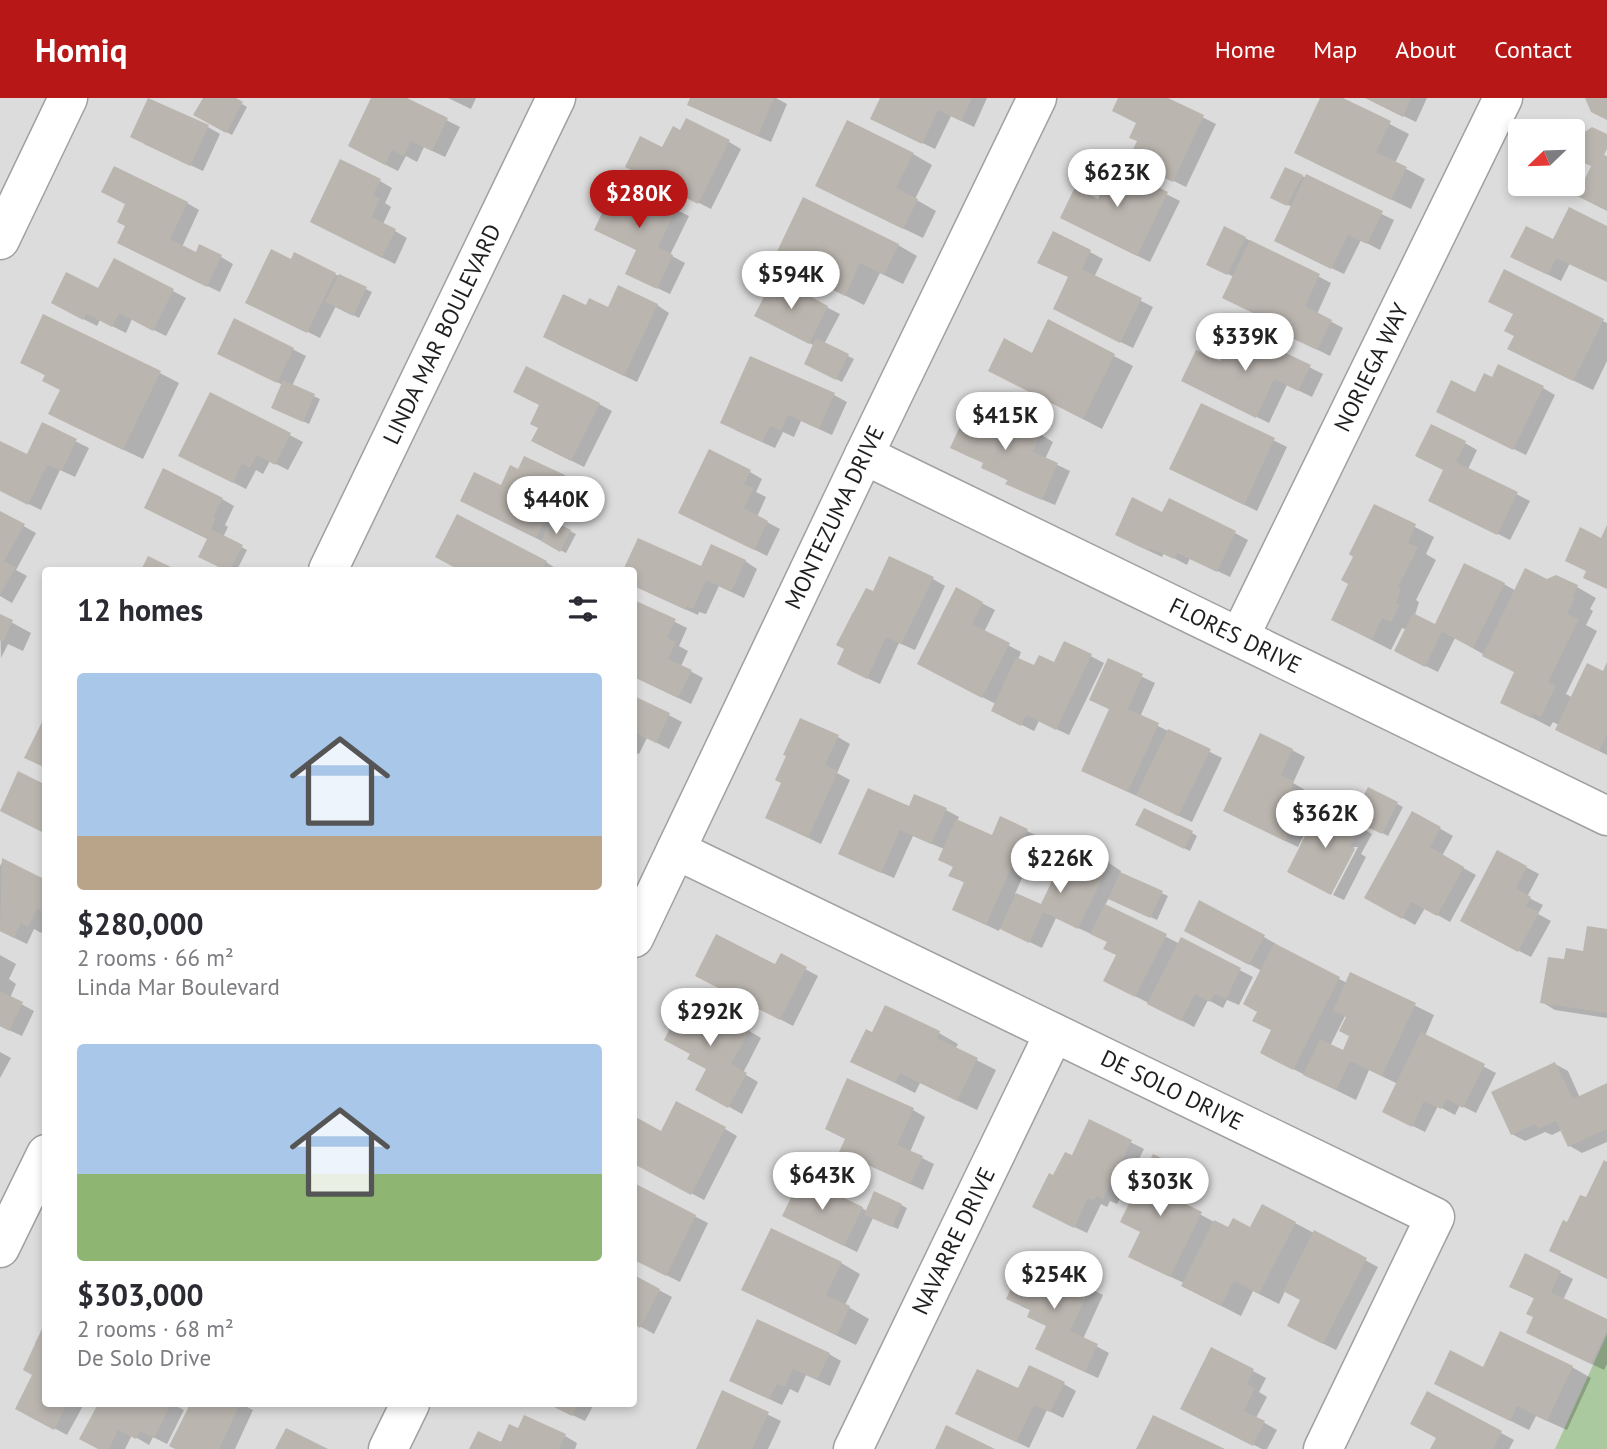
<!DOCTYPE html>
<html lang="en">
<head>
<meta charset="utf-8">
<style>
  :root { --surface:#fff; --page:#f2f2f3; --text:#2b2b33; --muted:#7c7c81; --accent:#b71817 }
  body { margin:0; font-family:"PT Sans",sans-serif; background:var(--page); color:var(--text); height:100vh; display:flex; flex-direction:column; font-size:26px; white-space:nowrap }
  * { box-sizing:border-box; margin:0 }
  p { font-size:23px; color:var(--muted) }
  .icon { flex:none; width:38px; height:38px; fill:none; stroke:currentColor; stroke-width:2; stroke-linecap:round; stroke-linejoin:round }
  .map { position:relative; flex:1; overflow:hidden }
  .panel { position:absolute; left:42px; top:469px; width:595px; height:840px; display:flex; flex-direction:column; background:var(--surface); border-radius:7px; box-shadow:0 4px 10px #0003 }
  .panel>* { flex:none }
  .needle { width:46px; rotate:247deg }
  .controls { position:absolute; left:1508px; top:21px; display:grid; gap:14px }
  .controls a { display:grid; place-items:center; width:77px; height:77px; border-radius:7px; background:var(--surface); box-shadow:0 4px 10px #0003; font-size:35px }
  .price { position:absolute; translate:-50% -60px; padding:0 16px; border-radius:24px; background:#fff; color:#222; font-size:23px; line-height:46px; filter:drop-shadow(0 2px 4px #0008) }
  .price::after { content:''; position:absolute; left:50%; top:42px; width:21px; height:16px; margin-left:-10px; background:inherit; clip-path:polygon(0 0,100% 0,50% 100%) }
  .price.on { background:var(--accent); color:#fff }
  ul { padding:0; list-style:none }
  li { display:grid; align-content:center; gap:14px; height:371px; padding:0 35px }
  li span { display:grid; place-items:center; height:217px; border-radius:7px; color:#555 }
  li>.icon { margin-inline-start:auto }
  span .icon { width:126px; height:126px; fill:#fffc; stroke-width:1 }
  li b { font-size:30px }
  h2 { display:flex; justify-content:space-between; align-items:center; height:84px; padding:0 35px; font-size:30px }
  header { display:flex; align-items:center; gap:42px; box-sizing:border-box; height:98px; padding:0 35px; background:var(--accent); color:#fff }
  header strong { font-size:33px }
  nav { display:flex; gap:38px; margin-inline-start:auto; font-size:24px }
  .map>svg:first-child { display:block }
</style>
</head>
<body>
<header>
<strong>Homiq</strong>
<nav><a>Home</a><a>Map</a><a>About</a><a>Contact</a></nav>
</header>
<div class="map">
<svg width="1607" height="1351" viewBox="0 0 1607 1351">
  <rect width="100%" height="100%" fill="#eeece6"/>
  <path fill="#dddcdc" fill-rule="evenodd" d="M0,0H1607V1265L1570,1351H0ZM1521,33H1573V86H1521ZM46,472H634V1306H46Z"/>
  <path fill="#abc99f" d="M1607,1236V1351H1555Z"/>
  <path fill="#0003" fill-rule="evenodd" d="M205,0H232L247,9L232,37L195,17Z
    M373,0H403L460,29L445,59L424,49L417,64L406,58L398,73L362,55Z
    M448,0H476L471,11Z
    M691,0H776L787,6L771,44L701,13L689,6Z
    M882,0H987L974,29L951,18L935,51L885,27Z
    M1120,0H1164L1216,26L1186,89L1143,68L1138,25Z
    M1322,0H1339L1409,36L1395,65L1425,81L1411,111L1315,65Z
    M1366,0H1427L1416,24Z
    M208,29L220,36L203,73L144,46Z
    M729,44L741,51L711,111L640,75L663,51Z
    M913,56L932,67L915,101L936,113L923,140L836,98Z
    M1109,67L1180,103L1150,164L1075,127L1099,103L1107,86Z
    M1302,78L1394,122L1380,152L1361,142L1344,176L1289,150L1292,109L1278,102Z
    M380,83L392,90L385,105L391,109L383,126L407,140L395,166L325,131Z
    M619,83L689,118L670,157L685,165L670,196L640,182L638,153Z
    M187,105L199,112L182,149L197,156L221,159L233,166L220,194L132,152Z
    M1607,130V183L1570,165L1561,183L1525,165L1554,144Z
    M1054,135L1103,161L1094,179L1153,209L1133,250L1067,218L1069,179Z
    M1245,140L1331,185L1317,216L1343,230L1330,258L1296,241L1234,179L1214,169Z
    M898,147L917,158L903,186L880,175L864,207L775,162Z
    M295,157L372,194L359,220L336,208L320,240L258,209Z
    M114,162L186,200L166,238L132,221L126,235L100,222L97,228L66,212L99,193Z
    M1504,174L1607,225V263L1593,292L1528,261L1516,238L1515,217Z
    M774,182L840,216L824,246L854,261L842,284L812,269L815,248L769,224Z
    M657,207L669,215L637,284L557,246L587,209L609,211Z
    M235,222L306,258L292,288L320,301L309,326L278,312L283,287L232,262Z
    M1049,224L1133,268L1102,331L1009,283L1032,257Z
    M1236,233L1323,276L1312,299L1287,287L1269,325L1196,289L1221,265Z
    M22,264L160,275L179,285L143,361L69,326L61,292L46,278Z
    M1493,281L1543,290L1555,297L1526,357L1451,320Z
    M211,296L303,344L288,372L270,363L263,376L256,372L246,391L193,364Z
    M834,297L847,304L832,337L801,323L794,339L783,334L775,350L735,332Z
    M599,306L612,313L584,369L546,350L540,330L541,307Z
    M1202,307L1287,349L1257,413L1184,377Z
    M987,312L999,319L998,332H1010L1040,336L1053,344L1045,361L1070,373L1055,407L1020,392L1009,383L983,370L985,365L965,357Z
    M43,327L89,350L75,379L60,372L41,412L0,392V345L28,359Z
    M1465,345L1477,352L1468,371L1530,403L1510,442L1431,402Z
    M525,360L577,386L557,427L576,436L566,455L475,410L519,373Z
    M750,374L762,381L756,394L766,399L757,419L780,431L767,458L691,419Z
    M222,401L234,408L225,427L228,429L223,439L247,452L237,472H227L200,459L209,441L158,416Z
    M1375,408L1434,439L1426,456L1436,462L1416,502L1419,504L1415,517L1435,528L1504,486L1516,493L1547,483L1577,489L1596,500L1590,511L1593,513L1586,527L1597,533L1566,596L1573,600L1603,575L1607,568V657L1570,639L1559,627L1553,624L1550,629L1502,604L1516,575L1455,540L1438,574L1409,560L1407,532L1402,530L1391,552L1333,522L1350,485Z
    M0,415L36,435L16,472L27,478L12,505L0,498Z
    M1235,435L1248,442L1230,479L1190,460L1187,467L1164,455L1162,459L1130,444Z
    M639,442L702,470L745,463L757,471L744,500L719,488L706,516L699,514L698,517L634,488V472H625Z
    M546,464L558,472H461L462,471Z
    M933,481L945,488L915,552L899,545L880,586L851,573L846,551L838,546L853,514L856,515L874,496Z
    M957,492L995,512L984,534L1021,554L1018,562L1034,569L1055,567L1065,545L1104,565L1069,637L1039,623L1034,633L1006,619L996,606L931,573Z
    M635,504L687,530L679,548L688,553L681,568L703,580L691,606L634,579Z
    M0,518L31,535L23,553L8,546L1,560Z
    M1109,563L1155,585L1140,619L1222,660L1192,724L1096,679L1111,612L1091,602Z
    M634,599L682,624L669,651L647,640L639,656L634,654Z
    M838,639L850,646L837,675L850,682L821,746L767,720Z
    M1292,652L1305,659L1293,685L1305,692L1303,698L1318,707L1298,749L1238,720Z
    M1369,691L1403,709L1388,738L1354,720Z
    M915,699L946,712L959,719L957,724L993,739L1001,721L1040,739L1015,796L1042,808L1109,765L1121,773L1120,776L1168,798L1157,822L1109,800L1105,807L1180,846L1182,842L1253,879L1239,907L1227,902L1223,910L1208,902L1194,929L1118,889L1117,858L1109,844L1056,820L1042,850L1000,830L999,833L967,818L965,785L951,777L954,769L944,751L913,738L894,780L853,762L910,710Z
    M1322,709L1372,736L1361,756L1366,759L1344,802L1333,797L1358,749H1354L1330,795Z
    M1413,715L1453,738L1442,758L1476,777L1450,824L1425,810L1415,827L1366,799Z
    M1143,730L1192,735L1197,738L1190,753Z
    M1498,754L1539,776L1527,799L1543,807L1538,816L1551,823L1531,859L1475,830Z
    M3,762L46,784V826L41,835L34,831L27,846L0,833V768Z
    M1607,833V920L1555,912L1542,904Z
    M1198,839H1264L1276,846L1275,848L1347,885L1351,876L1434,917L1425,938L1496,975L1476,1015L1460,1007L1455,1017L1438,1008L1425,1034L1397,1020L1398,986L1369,972L1356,1002L1281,965L1273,933L1259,913L1262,873ZM1348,912L1351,914V938L1344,954L1330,948Z
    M0,857L16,866L9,881L16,886L10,900L34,913L22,938L0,928Z
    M781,858L818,878L793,928L710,884L776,868Z
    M749,933L761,940L743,975L758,984L742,1016L697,991Z
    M939,935L958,946L955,951L996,972L977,1012L920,985L915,995L852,963L873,937Z
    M0,954L11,960L0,980Z
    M1555,966L1568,973L1580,1000L1607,987V1044L1582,1055L1570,1048L1562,1032L1552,1037L1545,1034L1525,1043L1512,1036Z
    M913,1012L925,1019L910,1054L934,1066L923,1092L841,1054Z
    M634,1020L661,1035L725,1031L737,1038L704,1102L634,1065Z
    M1090,1024L1144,1051L1117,1106L1110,1103L1107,1109L1101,1106L1087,1135L1047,1116L1054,1079L1072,1059Z
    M1183,1073L1194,1079L1181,1106L1229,1132H1251L1295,1125L1378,1169L1336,1252L1302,1235V1202L1285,1193L1279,1206L1253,1193L1241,1218L1202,1198L1184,1185L1143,1166L1164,1105L1167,1106Z
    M634,1087L708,1125L680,1184L634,1161Z
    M901,1107L907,1110L898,1131L873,1120L857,1154L797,1125L862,1110L867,1113Z
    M1526,1157L1573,1181L1563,1202L1607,1223V1266L1604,1272L1540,1241L1535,1219V1201L1511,1188Z
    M1027,1160L1103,1197L1083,1241L1109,1255L1098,1280L1050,1258L1047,1228L1032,1213L1021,1208Z
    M841,1165L860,1176L845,1207L869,1221L856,1247L743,1192Z
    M634,1179L672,1199L654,1236L634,1225Z
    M46,1226V1306H84L67,1337L30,1317L38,1246L35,1245Z
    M1212,1251L1266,1280L1259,1294L1267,1299L1256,1320L1277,1332L1267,1351H1262L1195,1317Z
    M829,1256L841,1263L830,1288L806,1277L798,1295L790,1291L782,1307L743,1289Z
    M1572,1269L1591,1280L1567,1332L1536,1318L1529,1332L1436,1286L1484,1271Z
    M1064,1286L1076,1293L1063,1320L1047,1312L1029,1350L970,1322L1019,1293Z
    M723,1295L781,1323L768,1351H698Z
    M100,1306H172L184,1312L167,1346L153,1339L149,1347L132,1337L125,1351H101L81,1340Z
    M192,1306H241L253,1312L235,1351H178L172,1348Z
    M549,1306H594L585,1323Z
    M519,1333L565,1338L577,1345L575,1351H471L502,1346Z
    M1501,1335L1514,1342L1509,1351H1432Z"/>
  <path fill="#bbb5af" d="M148,0L209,27L190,68L130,39Z
    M203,0H236L243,4L226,35L193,17Z
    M371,0H407L448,20L432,53L411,43L404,58L392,52L385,67L348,48Z
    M690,0H774L758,38L687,7Z
    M880,0H972L961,23L938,12L922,46L870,21Z
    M1118,0H1168L1204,17L1173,84L1128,62L1137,43L1129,40L1136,25L1112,13Z
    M1320,0H1343L1391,23L1376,54L1407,69L1391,102L1294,55Z
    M1365,0H1411L1403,19Z
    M1585,0H1607V22L1591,14Z
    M686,20L730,42L698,106L625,69L640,38L662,49L673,28L680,32Z
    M847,22L914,55L896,90L918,101L903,131L815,88Z
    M1592,29L1607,36V51L1604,57L1607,58V113L1577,98L1591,68L1573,60V42Z
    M340,61L381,81L373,97L380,101L371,119L396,131L382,160L310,124Z
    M1108,65L1168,94L1137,158L1060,120L1075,89L1098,101L1105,86L1099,83Z
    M114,68L188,104L170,141L196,154L199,146L222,157L207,189L117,145L125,128L117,124L125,106L101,94Z
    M1285,69L1303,77L1287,108L1270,100Z
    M1306,76L1383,113L1367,146L1348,137L1331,171L1274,143Z
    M618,81L677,109L658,149L673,157L657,191L625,176L636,152L594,132Z
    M803,99L899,146L884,177L860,165L845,198L773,162Z
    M1569,109L1607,128V184L1556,160L1548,177L1510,159L1526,128L1553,141Z
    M1224,128L1246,139L1227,177L1206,167Z
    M1053,133L1091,152L1082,171L1142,200L1120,245L1053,211L1068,179L1037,165Z
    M1250,142L1320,176L1305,208L1332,222L1317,252L1281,235L1284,230L1222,200Z
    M271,151L291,161L294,154L336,175L307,235L245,205Z
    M114,160L174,191L153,233L119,215L112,229L87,216L83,222L51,205L66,174L98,190Z
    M1504,171L1604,221L1573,283L1507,251L1514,238L1504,233L1513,216L1488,204Z
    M339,176L367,189L353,218L325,204Z
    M774,179L828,208L809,246L754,218Z
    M618,187L658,206L624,278L543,239L563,196L586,207L589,200L608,209Z
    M43,216L161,273L123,352L48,316L60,292L42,283L45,277L20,265Z
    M234,220L294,250L277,285L217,256Z
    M1048,221L1115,256L1083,321L988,273L1004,240L1032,255Z
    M1235,231L1311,267L1298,293L1274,281L1256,320L1181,283L1196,252L1220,263Z
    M816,240L849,256L836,282L804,266Z
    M750,258L835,295L819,331L788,317L781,333L770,328L762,344L720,325Z
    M1498,266L1544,288L1513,352L1436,314L1451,282L1475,294L1484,275L1492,279Z
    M526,268L600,305L571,363L531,343L538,330L530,326L539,307L513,294Z
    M283,282L315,296L303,324L271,310Z
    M210,294L291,335L275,367L257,357L250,370L242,366L233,385L178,358Z
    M971,304L987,310L986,325L992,333L1006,328L1009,330L1020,324L1041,335L1033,354L1058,365L1042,402L1005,386L1008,382L981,370L983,365L950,350Z
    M1201,305L1275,340L1244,407L1169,371Z
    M42,324L77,341L62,373L47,367L28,407L0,393V343L27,356Z
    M1431,326L1466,343L1456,364L1518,394L1497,437L1428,403L1443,372L1415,358Z
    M709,351L751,372L744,386L754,390L744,410L768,423L754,452L678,415Z
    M524,358L565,377L536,440L460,403L474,374L501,387L510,367L518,371Z
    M163,370L223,400L213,419L216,420L211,431L243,447L230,472H225L198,459L207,441L144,410Z
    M1132,399L1162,414L1169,400L1236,433L1217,474L1177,455L1174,461L1150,450L1149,453L1115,437Z
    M1374,406L1416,426L1408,445L1418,449L1398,489L1401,491L1396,505L1400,507L1391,524L1382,520L1372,542L1331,522L1348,486L1341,482L1353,459L1349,456Z
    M0,413L25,426L4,463L16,469L0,497Z
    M457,416L547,463L542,472H459L435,459Z
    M551,422L571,432L560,454L541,443Z
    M1607,427V491L1583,480L1586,473L1565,463L1580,429L1601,440Z
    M638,440L701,468L711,446L746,462L731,494L706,482L693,511L687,508L686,512L634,488V472H623Z
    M148,458L177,472H141Z
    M889,458L934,479L901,546L886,539L867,581L837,566L844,551L836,547L866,490L873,493Z
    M1464,465L1505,485L1473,550L1442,534L1425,569L1394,553L1413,515L1435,526Z
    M1525,470L1547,481L1556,477L1578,487L1572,499L1575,500L1567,516L1579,521L1548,584L1556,588L1541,619L1533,615L1531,620L1500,605L1514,574L1482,558Z
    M956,489L983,504L972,526L1010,545L982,600L917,566Z
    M634,502L676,521L667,540L676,544L668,561L692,572L678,600L634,579Z
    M0,516L13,522L3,544L0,542Z
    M1064,543L1092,556L1056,632L1026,617L1021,628L991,613L1016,559L1034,567L1039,557L1054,564Z
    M1108,560L1143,576L1128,611L1159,625L1128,694L1081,673L1109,611L1089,602Z
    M1607,564V637L1599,653L1555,632L1587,565L1603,573Z
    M634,598L670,615L656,645L634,634Z
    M46,616V670L24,660Z
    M800,620L839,637L825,667L838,673L808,740L765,720L781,685L775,682L786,658L783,657Z
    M1168,631L1211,651L1178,718L1136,697Z
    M1260,635L1293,651L1281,677L1294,683L1291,690L1306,698L1285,743L1223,713Z
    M18,673L46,687V736L0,713Z
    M1368,689L1398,704L1382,736L1351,721Z
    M868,690L909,708L914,696L947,710L931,746L900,732L881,775L838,756Z
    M1321,706L1361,727L1350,748L1355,751L1331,797L1287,774Z
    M1144,710L1193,733L1184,751L1135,727Z
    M1412,713L1441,729L1430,749L1464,769L1437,818L1411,804L1402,821L1364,800Z
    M1000,718L1028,731L986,827L952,812L964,784L948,778L953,769L938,762L956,721L992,737Z
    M1070,745L1110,764L1078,831L1043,814L1029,845L1000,831L1016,795L1041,806Z
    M1497,752L1527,768L1516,790L1531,799L1526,808L1539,814L1518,854L1460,823Z
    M2,760L46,782V815L37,811L28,829L21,825L14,840L0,833Z
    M1120,774L1163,793L1150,820L1108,801Z
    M1199,802L1265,837L1249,867L1184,833Z
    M1105,806L1167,836L1135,899L1103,883L1116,857L1103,851L1107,844L1090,836Z
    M1587,828L1607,831V915L1540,905L1548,859L1564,861L1566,850L1583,853Z
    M716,836L775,866L781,855L807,869L780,922L695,878Z
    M1181,839L1241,870L1226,901L1214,896L1210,904L1195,896L1181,923L1147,906Z
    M1274,845L1340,879L1293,972L1260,955L1271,932L1252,923L1257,914L1243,906Z
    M1350,874L1416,905L1382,978L1350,963L1336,992L1303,977L1320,941L1343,952L1349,938L1339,933L1346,919L1333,913Z
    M0,893L23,904L9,933L0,928Z
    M687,898L750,932L731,966L747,975L728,1010L695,992L706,971L687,961L690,956L664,942Z
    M885,907L940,933L937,940L978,960L957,1003L900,975L895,985L850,964L866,931L872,934Z
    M1421,934L1485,966L1463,1010L1447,1001L1441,1011L1424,1003L1412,1029L1382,1014Z
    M1555,964L1573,1001L1607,985V1031L1568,1049L1556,1023L1538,1031L1535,1026L1511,1037L1491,994Z
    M847,980L914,1010L897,1047L923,1058L910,1086L839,1054L845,1041L825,1031Z
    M676,1003L726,1029L691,1097L634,1066V1018L661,1033Z
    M1089,1021L1132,1042L1103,1101L1097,1098L1094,1103L1088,1100L1074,1130L1032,1109L1049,1075L1053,1077L1065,1054L1072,1057Z
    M1153,1056L1183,1070L1170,1098L1202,1114L1170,1179L1128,1159L1140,1134L1120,1124Z
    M1604,1062L1607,1064V1181L1549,1153L1563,1122L1567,1124L1580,1097L1586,1099Z
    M801,1079L863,1109L844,1148L782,1118Z
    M634,1085L696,1117L666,1178L634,1162Z
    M874,1093L902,1106L892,1129L864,1117Z
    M1262,1106L1296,1124L1259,1196L1234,1183L1221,1208L1181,1188L1214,1122L1228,1129L1233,1120L1250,1129Z
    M771,1130L842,1164L826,1197L850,1208L837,1237L741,1192Z
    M1314,1132L1367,1160L1323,1246L1287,1228L1300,1202L1283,1193Z
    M1525,1155L1561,1173L1551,1194L1607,1221V1232L1591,1266L1526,1235L1533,1219L1526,1216L1534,1200L1509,1189Z
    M1026,1158L1091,1188L1070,1233L1098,1246L1085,1274L1035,1251L1046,1228L1027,1219L1030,1212L1006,1201Z
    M634,1177L660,1191L640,1230L634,1226Z
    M757,1221L830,1255L817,1282L793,1271L785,1289L777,1286L769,1301L729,1283Z
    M46,1222V1306H67L54,1332L15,1311L32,1277L23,1272Z
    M1500,1233L1573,1268L1547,1323L1517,1308L1510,1323L1434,1286L1450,1252L1483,1269Z
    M1211,1249L1254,1271L1247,1286L1255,1290L1244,1313L1265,1323L1253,1348L1180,1311Z
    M1029,1267L1065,1284L1050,1314L1034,1307L1016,1344L955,1316L977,1271L1018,1290Z
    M722,1292L769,1314L752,1351H696Z
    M1427,1293L1502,1333L1493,1351H1430L1436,1340L1410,1326Z
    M98,1306H171L154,1340L140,1333L136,1341L118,1332L109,1351H98L79,1341Z
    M190,1306H240L219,1351H175L169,1348Z
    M548,1306H578L572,1318Z
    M524,1317L566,1336L559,1351H469L478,1333L501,1344L509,1326L518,1330Z
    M1153,1317L1225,1351H1136Z
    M946,1327L995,1351H935Z
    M286,1330L328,1351H275Z"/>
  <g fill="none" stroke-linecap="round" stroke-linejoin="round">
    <defs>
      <g id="minor">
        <path d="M0,142L68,0"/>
        <path id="s1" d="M864,357L1607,718"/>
        <path id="s2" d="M328,472L556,0"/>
        <path id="s3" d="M1240,538L1503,0"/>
        <path id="s4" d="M676,752L1435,1119L1323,1351"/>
        <path id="s5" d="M634,840L864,357L1037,0"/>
        <path d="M0,1150L46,1056"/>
        <path d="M388,1351L410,1306"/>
        <path id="s6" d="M853,1351L1054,935"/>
      </g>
    </defs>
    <use href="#minor" stroke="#a0a0a0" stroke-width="41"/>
    <use href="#minor" stroke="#fff" stroke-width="38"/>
  </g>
  <g text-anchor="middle" stroke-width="7" stroke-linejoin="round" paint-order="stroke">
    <g font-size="23" fill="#1f1f1f" stroke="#fff">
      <text dy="8" stroke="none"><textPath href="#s2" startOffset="262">LINDA MAR BOULEVARD</textPath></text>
      <text dy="8" stroke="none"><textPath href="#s3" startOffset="299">NORIEGA WAY</textPath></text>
      <text dy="8" stroke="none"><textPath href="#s5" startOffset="466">MONTEZUMA DRIVE</textPath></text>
      <text dy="8" stroke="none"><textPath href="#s1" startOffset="413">FLORES DRIVE</textPath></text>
      <text dy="8" stroke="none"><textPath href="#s4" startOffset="551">DE SOLO DRIVE</textPath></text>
      <text dy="8" stroke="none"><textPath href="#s6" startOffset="231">NAVARRE DRIVE</textPath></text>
    </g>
  </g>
</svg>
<div class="controls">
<a><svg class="needle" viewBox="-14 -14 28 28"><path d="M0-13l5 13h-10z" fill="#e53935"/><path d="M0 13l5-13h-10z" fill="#7c7c81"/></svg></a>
</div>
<b class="price" style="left:1117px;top:111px">$623K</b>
<b class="price on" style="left:639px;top:132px">$280K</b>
<b class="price" style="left:791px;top:213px">$594K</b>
<b class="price" style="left:1245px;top:275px">$339K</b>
<b class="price" style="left:1005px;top:354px">$415K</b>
<b class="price" style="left:556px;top:438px">$440K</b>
<b class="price" style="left:1325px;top:752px">$362K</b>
<b class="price" style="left:1060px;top:797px">$226K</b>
<b class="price" style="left:710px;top:950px">$292K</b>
<b class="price" style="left:822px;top:1114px">$643K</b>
<b class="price" style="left:1160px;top:1120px">$303K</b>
<b class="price" style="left:1054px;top:1213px">$254K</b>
<section class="panel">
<h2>12 homes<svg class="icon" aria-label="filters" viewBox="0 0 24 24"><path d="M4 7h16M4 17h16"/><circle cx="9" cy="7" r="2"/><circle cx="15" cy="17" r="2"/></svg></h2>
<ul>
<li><span style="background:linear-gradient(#a9c7e8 75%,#b9a48a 0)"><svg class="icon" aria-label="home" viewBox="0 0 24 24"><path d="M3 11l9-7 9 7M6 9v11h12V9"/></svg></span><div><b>$280,000</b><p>2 rooms · 66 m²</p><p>Linda Mar Boulevard</p></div></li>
<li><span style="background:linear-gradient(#a9c7e8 60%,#8fb573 0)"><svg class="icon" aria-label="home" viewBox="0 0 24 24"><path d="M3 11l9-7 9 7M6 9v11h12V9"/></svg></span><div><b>$303,000</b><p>2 rooms · 68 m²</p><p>De Solo Drive</p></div></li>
</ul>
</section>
</div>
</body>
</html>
